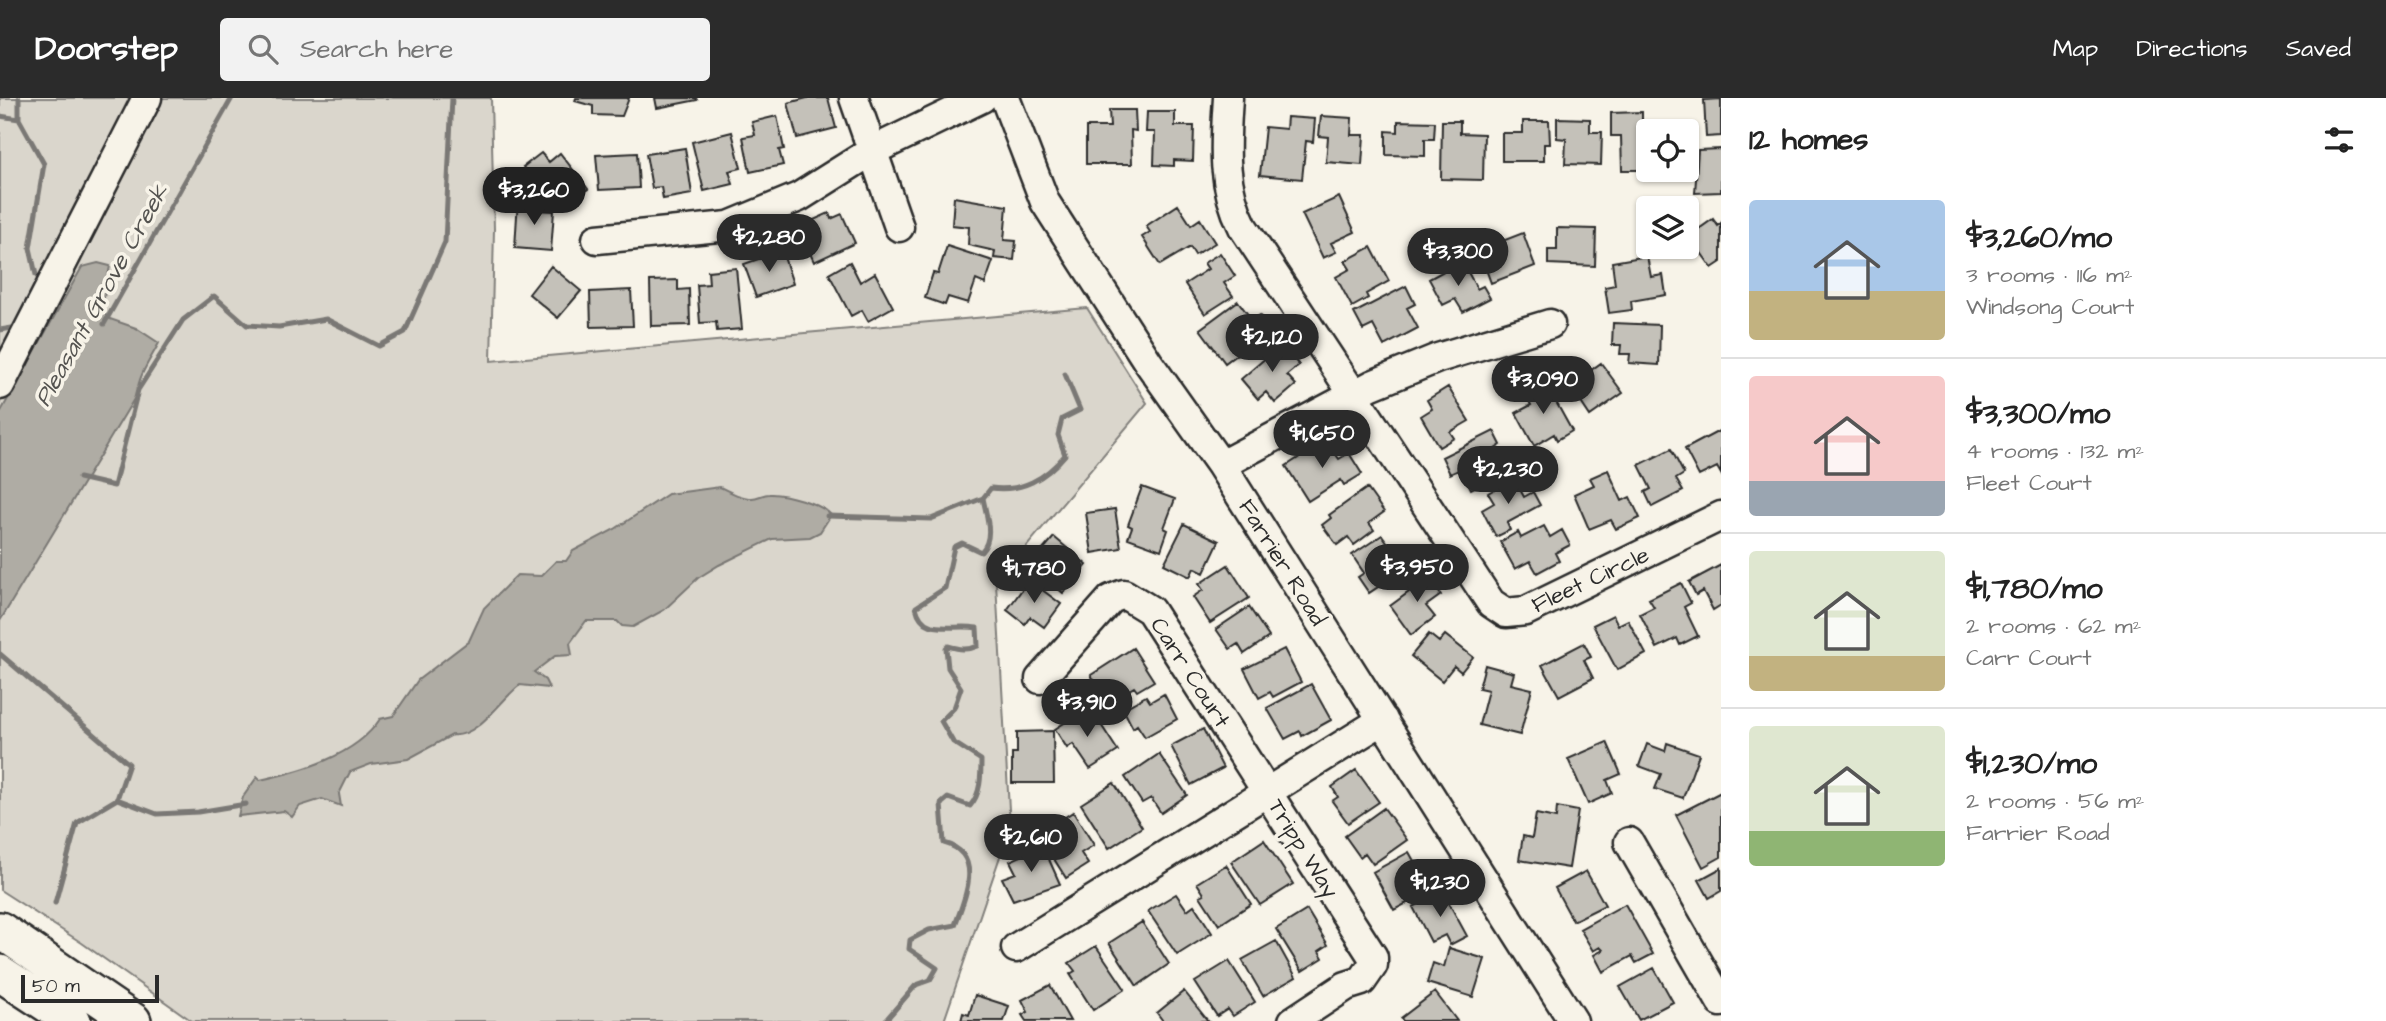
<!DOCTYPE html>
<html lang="en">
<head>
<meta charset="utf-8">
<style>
  :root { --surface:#fff; --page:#f2f2f2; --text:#222; --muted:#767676; --line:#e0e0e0; --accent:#2b2b2b }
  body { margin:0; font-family:"Architects Daughter",sans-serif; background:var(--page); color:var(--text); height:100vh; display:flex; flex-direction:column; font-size:26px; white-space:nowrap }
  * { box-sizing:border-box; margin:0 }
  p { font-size:23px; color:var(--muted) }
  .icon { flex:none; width:38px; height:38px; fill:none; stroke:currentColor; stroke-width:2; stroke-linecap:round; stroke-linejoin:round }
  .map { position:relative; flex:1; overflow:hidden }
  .panel { display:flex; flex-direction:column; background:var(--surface); width:665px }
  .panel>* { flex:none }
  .buttons { position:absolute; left:1636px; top:21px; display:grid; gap:14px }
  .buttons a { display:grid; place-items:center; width:63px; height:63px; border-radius:7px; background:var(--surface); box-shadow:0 2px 5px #0004; font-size:35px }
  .scale { position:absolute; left:21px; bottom:18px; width:138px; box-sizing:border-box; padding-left:7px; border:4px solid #2b2b2b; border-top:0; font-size:19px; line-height:24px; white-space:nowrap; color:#2b2b2b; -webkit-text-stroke:5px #f7f3e8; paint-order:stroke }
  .price { position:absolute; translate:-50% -60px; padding:0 16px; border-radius:24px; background:var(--accent); color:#fff; font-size:23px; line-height:46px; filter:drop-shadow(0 2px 4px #0008) }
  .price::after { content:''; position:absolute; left:50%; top:42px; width:21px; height:16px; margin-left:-10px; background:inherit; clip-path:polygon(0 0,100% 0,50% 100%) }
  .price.active { background:#222; color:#fff }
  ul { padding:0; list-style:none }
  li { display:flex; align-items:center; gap:21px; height:175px; padding:0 28px }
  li+li { border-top:2px solid var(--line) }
  li span { display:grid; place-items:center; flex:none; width:196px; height:140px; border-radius:7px; color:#555 }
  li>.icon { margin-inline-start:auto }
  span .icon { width:84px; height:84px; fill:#fffc; stroke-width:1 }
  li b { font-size:30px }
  h2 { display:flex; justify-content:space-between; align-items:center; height:84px; padding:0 28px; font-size:30px }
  header { display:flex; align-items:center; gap:42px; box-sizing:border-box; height:98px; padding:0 35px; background:var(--accent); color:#fff }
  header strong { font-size:33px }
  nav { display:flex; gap:38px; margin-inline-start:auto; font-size:24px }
  .search { width:490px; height:63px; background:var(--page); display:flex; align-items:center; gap:18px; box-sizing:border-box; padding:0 24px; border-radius:7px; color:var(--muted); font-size:26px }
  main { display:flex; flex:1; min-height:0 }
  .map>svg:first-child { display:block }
</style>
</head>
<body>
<header>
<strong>Doorstep</strong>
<div class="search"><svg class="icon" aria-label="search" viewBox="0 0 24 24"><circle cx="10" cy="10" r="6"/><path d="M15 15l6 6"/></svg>Search here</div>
<nav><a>Map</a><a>Directions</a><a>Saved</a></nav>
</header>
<main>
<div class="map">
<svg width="1721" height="923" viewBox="0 0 1721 923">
  <rect width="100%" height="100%" fill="#f7f3e8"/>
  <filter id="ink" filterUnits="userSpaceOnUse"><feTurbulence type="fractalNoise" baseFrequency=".0143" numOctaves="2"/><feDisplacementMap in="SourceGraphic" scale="14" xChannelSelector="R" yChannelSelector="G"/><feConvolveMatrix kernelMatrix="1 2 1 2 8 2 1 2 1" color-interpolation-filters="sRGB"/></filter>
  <g filter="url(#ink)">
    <path fill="#dad6cc" stroke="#82807c" stroke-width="2" d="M0,0H491L494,131L491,263L1087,210L1147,305L996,485L1010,729L944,923H192L82,845L0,792Z"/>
    <path fill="#afaca4" stroke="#7a7874" stroke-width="2" d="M98,165L110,168L102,210L107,220L136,230L159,245C150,262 138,278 137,296L0,523V315L82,169Z
      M720,389C730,394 741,400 752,400C758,400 763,396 769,396C784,395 822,406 831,417L820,434L810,439L772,441L719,467L698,480L664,512L633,529L622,528L617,523H586L570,545L572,557L555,558L534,574L545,582L549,590L520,587C501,601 478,640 452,637L408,661L371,666L350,674L339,696L341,708L322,701L300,708L292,719L284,713L238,718L243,699L257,679L260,682C301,673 356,658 380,621L393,618L418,582L469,543L484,510L517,477L541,478L556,463H566L573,453L615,431L668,396Z"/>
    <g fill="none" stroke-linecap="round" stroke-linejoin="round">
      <path stroke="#7a7874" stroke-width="5" d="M19,0V21L44,66L30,150L36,177L42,184
        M0,18L19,21
        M104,226L232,0
        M0,232L18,229
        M79,380L114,388L138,292L183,222L214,198L247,227L279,229L326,221L379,248L405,234L445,144L452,0
        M827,418L931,421L983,400L991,390C1022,394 1045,381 1065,357L1058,337L1062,321L1080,312L1065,276
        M0,556L129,666L117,701L77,725L55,805
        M117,701L157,716L198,714L246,706
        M885,923L916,887L930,882L937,870L909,851L910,842L929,832L955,827C965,800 985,756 944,745L941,706L948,700L970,708C981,696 981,678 981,662L953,644L941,623L954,610L961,590L948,570L946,550L948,548C959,551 967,553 978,548L977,530C953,525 923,540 916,509L945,490L954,449L962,445L981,454C995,440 986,417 983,400"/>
    </g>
    <path fill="#c4c1b9" stroke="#2b2b2b" stroke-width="2" d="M576,0H629L622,18L593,17V8L575,3Z
      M655,0H696L697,2L657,10Z
      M807,0H828L836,30L797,40L788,5Z
      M1721,1V38L1706,39L1704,2Z
      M1109,12H1135L1136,33L1131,32L1132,66H1086V29H1110Z
      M1147,14H1175V28H1194L1193,63L1174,62V68L1154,67L1155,34H1146Z
      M1642,14V27L1662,26V33H1648V72H1622L1621,38H1611V15Z
      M777,18L784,51L779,52L783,67L750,74L743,39L755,37L752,24Z
      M1321,18L1352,20L1351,37H1364L1362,67L1326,64L1328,39L1319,38Z
      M1287,19L1315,21L1313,44L1306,43L1302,81L1260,77L1265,29L1286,31Z
      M1557,20L1590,21V34H1602L1601,67L1565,66L1566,41L1557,40Z
      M1398,23L1435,24L1434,41H1425V58L1386,57V33L1398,34Z
      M1442,23H1460V35L1484,36L1483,82L1441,81Z
      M1523,23H1549L1550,46H1544V63H1502V35H1523Z
      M732,34L741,70L729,73L733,86L704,93L692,44Z
      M685,50L692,96L663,101L661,89L652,90L646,56Z
      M1721,51V94L1695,95L1698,52Z
      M541,55L549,64L560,55L588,91L564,109L556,99L550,104L523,69Z
      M637,55L639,90L599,92L596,57Z
      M954,99L1007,108L1004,142L1016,143L1014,162L994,160L995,153L968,147L969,129L952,127Z
      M1339,99L1355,134L1331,145L1336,154L1323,160L1302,116Z
      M518,101L538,103L537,112L554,113L551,153L515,150Z
      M1178,107L1191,127L1200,121L1215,145L1195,157L1190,149L1160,167L1142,139L1150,134L1146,128Z
      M829,115L831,121L842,116L855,145L814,164L798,129Z
      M1713,121L1718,128L1721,125V164L1712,170L1689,138Z
      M1557,130L1596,131L1595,168L1548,166V152H1557Z
      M1523,135L1535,168L1491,185L1479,152Z
      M947,148L993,163L985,186L976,182L968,205L948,199L945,207L925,200L933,175L938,176Z
      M1371,149L1389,183L1366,196L1368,200L1352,209L1336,179L1350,171L1345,163Z
      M782,153L793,186L756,199L744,166Z
      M1220,155L1235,178L1224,185L1233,198L1205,216L1185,186L1208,171L1204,165Z
      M1647,158L1651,179L1663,177L1666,197L1631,203L1632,212L1609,215L1605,189L1615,187L1612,164Z
      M1462,163L1477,191L1483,188L1490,200L1463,214L1455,201L1443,207L1429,181Z
      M850,164L860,184L875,175L893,209L868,223L862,212L851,218L829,176Z
      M551,168L581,193L558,220L529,196Z
      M736,170L742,231L717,233L716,224L700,225L697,187L709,186L708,173Z
      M678,182V192L689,191L690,227L651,228L650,183Z
      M1406,188L1415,206L1407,210L1418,230L1384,248L1373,227L1363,232L1354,215Z
      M631,192L633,228L591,229L590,194Z
      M1238,203L1252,222L1260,217L1271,231L1225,265L1200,231Z
      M1613,225L1660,227L1659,267L1629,265L1630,256H1620L1621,247H1612Z
      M1279,244L1299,267L1287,277L1296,287L1275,305L1266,294L1258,301L1241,281L1268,258L1265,255Z
      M1601,265L1623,295L1590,318L1578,300L1572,305L1563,292Z
      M1545,284L1572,333L1557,342L1554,336L1534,348L1516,315L1531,307L1525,295Z
      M1448,289L1469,323L1450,334L1454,340L1439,349L1421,318L1432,311L1427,302Z
      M1721,332V376L1717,369L1699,378L1685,351Z
      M1494,333L1501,347L1495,351L1506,374L1471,391L1461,371L1450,376L1442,359Z
      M1326,342L1339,361L1349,355L1362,376L1344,387L1341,382L1308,403L1286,368Z
      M1671,351L1684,376L1676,381L1683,393L1652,409L1645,394L1651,391L1639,367Z
      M1608,372L1622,403L1630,399L1640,420L1616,431L1611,422L1589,431L1574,396L1594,387L1590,380Z
      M1514,380L1524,399L1533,394L1540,407L1507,425L1510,432L1496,439L1482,412L1494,405L1488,395Z
      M1142,389L1175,401L1164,430L1168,432L1161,452L1128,440L1132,429L1128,427Z
      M1367,390L1384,414L1369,425L1374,432L1354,447L1348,439L1337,447L1322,427L1331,420L1329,417Z
      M1115,411L1121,450L1092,455L1086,415Z
      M1184,426L1219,443L1204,475L1194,470L1190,479L1164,466Z
      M1544,428L1550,439L1562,432L1570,447L1555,455L1559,463L1537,475L1530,463L1515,471L1500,444L1518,434L1521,440Z
      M1382,437L1394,453L1405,446L1417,463L1369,495L1358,479L1364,475L1352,457Z
      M1054,439L1087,467L1063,495L1030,467Z
      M1228,467L1249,500L1210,525L1193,499L1203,492L1199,486Z
      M1721,467V507L1713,512L1703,493L1696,497L1689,484Z
      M1425,475L1441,497L1426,508L1435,519L1411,537L1390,508L1413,491L1409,486Z
      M1029,482L1061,506L1044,529L1030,519L1025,526L1007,512Z
      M1681,485L1691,505L1684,509L1698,538L1680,547L1677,540L1657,550L1640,516L1654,509L1649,501Z
      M1249,509L1269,539L1244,556L1238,546L1230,551L1216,531Z
      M1613,517L1618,527L1628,522L1646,556L1617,572L1593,527Z
      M1429,536L1439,544L1445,537L1473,559L1461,574L1454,568L1442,583L1411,558Z
      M1584,545L1591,559L1584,562L1593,580L1559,598L1542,567Z
      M1133,550L1154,583L1137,593L1134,589L1108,605L1091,577Z
      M1284,551L1301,584L1273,599L1270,594L1259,600L1244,571Z
      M1485,567L1514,575L1511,586L1532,591L1520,637L1479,627L1488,592L1479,590Z
      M1311,586L1331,622L1302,638L1300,633L1285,641L1267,610Z
      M1164,596L1177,621L1145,639L1137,627L1133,630L1123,611L1146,598L1150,604Z
      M1083,613L1089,623L1096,619L1118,653L1090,671L1073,646L1067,650L1055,631Z
      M1203,631L1223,670L1191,687L1171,648Z
      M1053,633L1054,685H1012V655H1017V634Z
      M1607,644L1621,676L1607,682L1612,695L1588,706L1568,661Z
      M1667,645L1699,656L1683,700L1655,691L1661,676L1639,668L1647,646L1665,653Z
      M1159,656L1187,697L1161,715L1151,700L1142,705L1125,679Z
      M1356,672L1379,704L1348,725L1332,703L1338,699L1332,689Z
      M1114,685L1142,729L1109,750L1081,706Z
      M1721,694V759L1703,769L1676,717Z
      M1557,709L1578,713L1569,770L1519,762L1523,738L1532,740L1536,716L1556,720Z
      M1384,710L1407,742L1373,766L1365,755L1360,759L1345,738Z
      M1073,714L1094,747L1081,755L1088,766L1066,780L1054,761L1060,757L1045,732Z
      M1264,742L1293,786L1260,807L1231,764Z
      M1043,748L1060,786L1013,802L1002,780L1016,775L1010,763Z
      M1409,754L1427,786L1408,796L1411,803L1394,812L1373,774Z
      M1226,767L1251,806L1219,827L1200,798L1204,796L1197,785Z
      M1721,770V793L1709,800L1699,782Z
      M1586,773L1605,807L1573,823L1555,790Z
      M1443,794L1467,838L1450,847L1445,837L1431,844L1413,809Z
      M1176,796L1187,812L1194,807L1212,835L1177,857L1148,813Z
      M1625,806L1653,856L1636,865L1632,858L1603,874L1594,857L1603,852L1600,849L1593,853L1580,831Z
      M1307,812L1328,847L1319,853L1323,860L1302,873L1276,831Z
      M1142,824L1169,866L1137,888L1109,845Z
      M1276,843L1296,879L1263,898L1242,862Z
      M1096,848L1125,891L1093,912L1070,876L1075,873L1069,865Z
      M1449,850L1485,861L1473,899L1427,885L1433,865L1444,869Z
      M1229,863L1255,904L1233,918L1228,911L1217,918L1195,884Z
      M1654,870L1673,904L1639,922L1620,889Z
      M1050,887L1070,923H1026L1022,917L1028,914L1022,902Z
      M1184,893L1208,923H1163L1157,915Z
      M1435,894L1457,923H1403L1401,920Z
      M975,897L1009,908L1004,923H961L963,915L969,917Z"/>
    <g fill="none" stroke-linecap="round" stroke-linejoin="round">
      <defs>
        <path id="minor" d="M854,0L899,129
          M1005,0L1045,104L1148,264L1221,367L1573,923
          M1228,0C1225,46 1221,86 1243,129L1491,505L1506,515L1526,513L1721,418
          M597,141L729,128L799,99L872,53L982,0
          M0,287L147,0
          M1221,367L1372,287L1438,260L1550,226
          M1040,581L1111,501L1124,496L1150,512L1373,859V867L1362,883L1346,888L1293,923
          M1629,744L1721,904
          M1016,850L1383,622"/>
        <path id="major" d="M0,832L133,923
          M0,875L73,923"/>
      </defs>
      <use href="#minor" stroke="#2b2b2b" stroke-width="33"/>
      <use href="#major" stroke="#2b2b2b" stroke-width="40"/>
      <use href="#minor" stroke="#f7f3e8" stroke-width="28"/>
      <use href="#major" stroke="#f7f3e8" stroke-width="35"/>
    </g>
  </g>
  <g text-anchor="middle" stroke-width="7" stroke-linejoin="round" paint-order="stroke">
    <g font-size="23" fill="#2b2b2b" stroke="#f7f3e8">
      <text transform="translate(1283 464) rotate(58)" y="8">Farrier Road</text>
      <text transform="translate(1590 481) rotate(-25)" y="8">Fleet Circle</text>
      <text transform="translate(1191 574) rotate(57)" y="8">Carr Court</text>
      <text transform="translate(1304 750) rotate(58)" y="8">Tripp Way</text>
    </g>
    <g font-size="24" font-style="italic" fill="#53524f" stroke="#f7f3e8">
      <text transform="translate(101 197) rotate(-61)" y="8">Pleasant Grove Creek</text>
    </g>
  </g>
</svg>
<div class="buttons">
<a><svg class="icon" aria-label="locate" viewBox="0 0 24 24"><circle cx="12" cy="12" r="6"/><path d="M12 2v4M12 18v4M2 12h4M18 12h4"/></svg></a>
<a><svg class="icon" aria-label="layers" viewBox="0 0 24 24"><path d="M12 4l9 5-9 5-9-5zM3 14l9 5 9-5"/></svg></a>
</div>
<div class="scale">50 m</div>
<b class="price active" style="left:534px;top:129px">$3,260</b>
<b class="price" style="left:769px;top:176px">$2,280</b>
<b class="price" style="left:1458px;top:190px">$3,300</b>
<b class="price" style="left:1272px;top:276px">$2,120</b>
<b class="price" style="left:1543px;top:318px">$3,090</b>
<b class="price" style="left:1322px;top:372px">$1,650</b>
<b class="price" style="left:1508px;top:408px">$2,230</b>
<b class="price" style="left:1417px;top:506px">$3,950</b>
<b class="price" style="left:1034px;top:507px">$1,780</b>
<b class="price" style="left:1087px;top:641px">$3,910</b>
<b class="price" style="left:1031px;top:776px">$2,610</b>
<b class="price" style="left:1440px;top:821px">$1,230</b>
</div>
<section class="panel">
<h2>12 homes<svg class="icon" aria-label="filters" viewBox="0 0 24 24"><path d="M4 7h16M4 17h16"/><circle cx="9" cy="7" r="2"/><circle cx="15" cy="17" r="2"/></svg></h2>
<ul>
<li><span style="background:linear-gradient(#a9c7e8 65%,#c2b280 0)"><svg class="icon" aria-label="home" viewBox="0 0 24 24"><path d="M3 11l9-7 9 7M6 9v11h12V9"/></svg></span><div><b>$3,260/mo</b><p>3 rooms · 116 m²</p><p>Windsong Court</p></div></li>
<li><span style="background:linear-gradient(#f6c9c9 75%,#9aa5b1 0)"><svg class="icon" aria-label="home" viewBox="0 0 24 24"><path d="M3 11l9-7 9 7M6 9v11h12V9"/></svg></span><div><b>$3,300/mo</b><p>4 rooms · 132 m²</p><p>Fleet Court</p></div></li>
<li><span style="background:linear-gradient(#dfe7d0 75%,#c2b280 0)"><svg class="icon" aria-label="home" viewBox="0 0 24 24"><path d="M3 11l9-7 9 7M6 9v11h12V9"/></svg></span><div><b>$1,780/mo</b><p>2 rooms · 62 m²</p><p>Carr Court</p></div></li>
<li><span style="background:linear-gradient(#dfe7d0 75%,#8fb573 0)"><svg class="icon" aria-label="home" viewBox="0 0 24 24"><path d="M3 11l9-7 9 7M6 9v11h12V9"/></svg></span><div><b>$1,230/mo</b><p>2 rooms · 56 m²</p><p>Farrier Road</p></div></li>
</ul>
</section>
</main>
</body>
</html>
